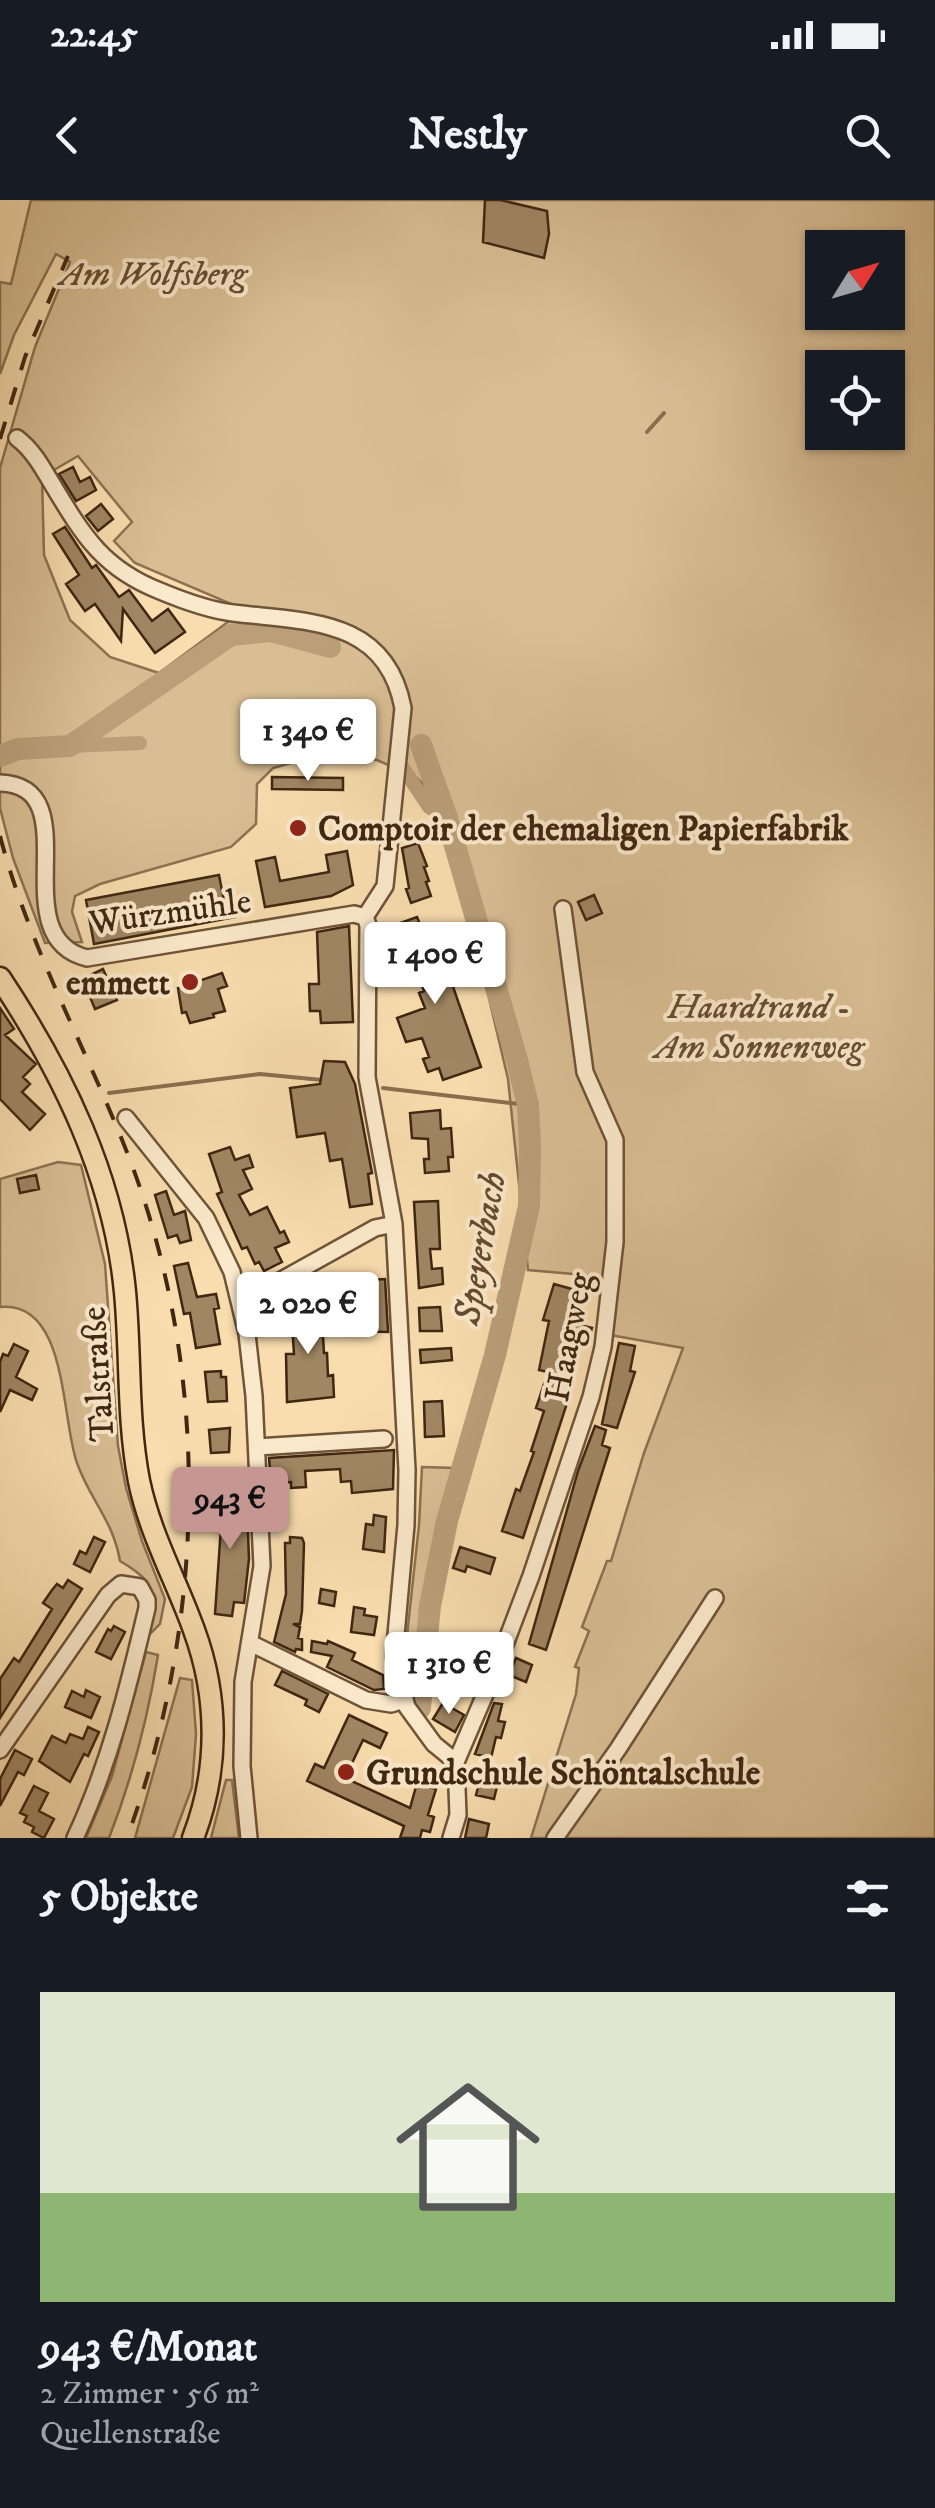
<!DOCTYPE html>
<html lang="de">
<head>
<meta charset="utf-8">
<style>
  :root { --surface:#171b24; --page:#242831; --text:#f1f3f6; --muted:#9ea1a6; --line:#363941; --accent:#c59692 }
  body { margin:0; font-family:"IM FELL DW Pica",serif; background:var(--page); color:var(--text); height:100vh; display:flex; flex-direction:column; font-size:38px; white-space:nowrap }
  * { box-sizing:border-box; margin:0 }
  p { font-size:32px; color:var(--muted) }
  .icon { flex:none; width:55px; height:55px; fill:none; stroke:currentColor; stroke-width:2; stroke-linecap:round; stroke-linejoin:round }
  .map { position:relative; height:1638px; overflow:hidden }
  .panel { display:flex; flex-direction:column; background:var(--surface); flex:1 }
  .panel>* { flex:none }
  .needle { width:65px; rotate:53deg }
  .buttons { position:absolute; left:805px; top:30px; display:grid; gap:20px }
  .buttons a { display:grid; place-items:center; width:100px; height:100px; border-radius:0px; background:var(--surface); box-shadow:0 2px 8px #0004; font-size:50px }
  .price { position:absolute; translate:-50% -85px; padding:0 22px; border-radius:10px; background:#fff; color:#222; font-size:32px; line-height:65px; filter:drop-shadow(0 2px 5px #0008) }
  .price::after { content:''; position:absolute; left:50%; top:60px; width:30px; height:22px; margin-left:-15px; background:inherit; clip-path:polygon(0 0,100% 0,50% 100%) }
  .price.selected { background:var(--accent); color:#111 }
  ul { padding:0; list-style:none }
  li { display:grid; align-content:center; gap:20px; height:530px; padding:0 40px }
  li+li { border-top:2px solid var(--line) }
  li span { display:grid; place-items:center; height:310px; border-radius:0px; color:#555 }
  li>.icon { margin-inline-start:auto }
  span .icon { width:180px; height:180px; fill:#fffc; stroke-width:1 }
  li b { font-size:42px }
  h2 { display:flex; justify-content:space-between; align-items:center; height:120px; padding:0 40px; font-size:42px }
  .status { display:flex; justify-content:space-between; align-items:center; height:70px; padding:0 50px; background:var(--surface); direction:ltr }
  .status svg { height:28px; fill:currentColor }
  header { display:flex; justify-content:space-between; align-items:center; height:130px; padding:0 40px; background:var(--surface); font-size:45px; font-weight:800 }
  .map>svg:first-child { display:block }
</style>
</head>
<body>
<div class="status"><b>22:45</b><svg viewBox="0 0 49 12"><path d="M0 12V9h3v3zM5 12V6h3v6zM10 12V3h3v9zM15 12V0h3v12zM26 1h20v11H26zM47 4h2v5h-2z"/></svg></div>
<header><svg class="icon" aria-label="back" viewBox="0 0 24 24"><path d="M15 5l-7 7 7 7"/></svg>Nestly<svg class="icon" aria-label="search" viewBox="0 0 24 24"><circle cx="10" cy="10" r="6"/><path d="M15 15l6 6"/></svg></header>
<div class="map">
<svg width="935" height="1638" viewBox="0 0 935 1638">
  <rect width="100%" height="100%" fill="#f9ddaf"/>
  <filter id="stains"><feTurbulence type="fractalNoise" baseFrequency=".002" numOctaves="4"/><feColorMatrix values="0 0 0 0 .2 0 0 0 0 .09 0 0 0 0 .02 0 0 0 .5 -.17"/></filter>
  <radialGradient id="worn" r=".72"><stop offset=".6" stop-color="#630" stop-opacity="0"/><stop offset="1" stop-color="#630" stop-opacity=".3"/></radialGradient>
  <path fill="#d9be94" stroke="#8c7252" stroke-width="2.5" fill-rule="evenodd" d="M31,0H935V1638H531L576,1494L579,1468L575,1467L589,1431L582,1427L607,1361H611L644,1253L683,1148L610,1135L618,1090L596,1076L528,1070L508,879L443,603L417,578L377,560L316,556L273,568L257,584L256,624L231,647L100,684L75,696L72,712L82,742L45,743L13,658L0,608V268L35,147L70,62L56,54L14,135L0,174V82L11,84ZM822,48H888V112H822ZM822,168H888V232H822ZM78,256L132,322L114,341L135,363L236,406L240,413L159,473L110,457L70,420L44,355L42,277Z
    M58,962L81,965L105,1064L118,1246L126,1288L142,1341L165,1399L160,1424L150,1434C154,1392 159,1384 120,1361C113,1320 90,1300 77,1263C61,1219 68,1100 0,1107V979Z
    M422,1267L456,1268L425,1406L422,1465L406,1464L405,1454L419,1325Z
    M146,1452L158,1455C148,1517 132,1579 109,1638H86L112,1576Z
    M180,1478L192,1480L196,1534L192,1587L173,1638H135Z
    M226,1580H232L239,1638H211Z"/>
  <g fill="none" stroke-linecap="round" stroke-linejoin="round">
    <path stroke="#896f4f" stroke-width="4" d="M647,232L664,213
      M383,888L528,905
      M109,893L260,874L322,880"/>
    <path stroke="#ba9f79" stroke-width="14" d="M70,546L140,543
      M403,568L429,607L447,618"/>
    <path stroke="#ba9f79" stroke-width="22" d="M0,556L18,549L70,546L231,435L271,431L330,447
      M420,1508L430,1406L447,1321L495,1155L529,1006L530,947L528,905L517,860L447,618L421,545"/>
  </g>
  <path fill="#a08663" stroke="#3f2711" stroke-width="2.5" d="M485,0H500L547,11L549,34L544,58L483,42Z
    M73,267L80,282L90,277L96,290L76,301L59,274Z
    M101,304L113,319L98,331L86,316Z
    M65,327L92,368L96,365L119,397L129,390L152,421L168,409L185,432L155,453L123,409L121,441L95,404L85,411L66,384L79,375L53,334Z
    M272,577L343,578V590L272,589Z
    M418,643L427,666L424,667L429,681L426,682L431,696L411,703L406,689L409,688L402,648Z
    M347,651L353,685L331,696L265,707L256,661L275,657L280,681L329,672L326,655Z
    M219,675L224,701L231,700L235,717L94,744L86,700Z
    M594,695L602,713L586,720L578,702Z
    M417,717L424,734L433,731L443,758L438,759L447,783L451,781L481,867L443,880L439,868L428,872L423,859L429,857L422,838L406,842L397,818L425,808L419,793L424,791L415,768L420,766L414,747L398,751L389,727Z
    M349,726L353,822L321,823L320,811H310L309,784H319L317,732Z
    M103,769L117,800L95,809L85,785L89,784L86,777Z
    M222,773L227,786L218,789L225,811L213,814L214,817L190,823L186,812L182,813L178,788Z
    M0,808L14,829L5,835L36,864L23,877L30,884L22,892L45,914L30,930L0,899Z
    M324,861L345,862L355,884L372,973L368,974L372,1004L350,1007L342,959L330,961L325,933L297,937L290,888L320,884Z
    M440,910L441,929L451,928L453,957H448L449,971L425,973L424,959H429L428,939L412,938L410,913Z
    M230,947L235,960L249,955L253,967L243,970L252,989L239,995L250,1015L267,1007L280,1033L284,1031L289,1042L275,1048L282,1062L264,1071L259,1062L255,1064L247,1047L242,1049L217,994L222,992L209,954Z
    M36,975L39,989L20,993L17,979Z
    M166,991L174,1015L185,1011L191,1040L180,1043L177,1035L168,1038L155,995Z
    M438,1001L440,1049H430L432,1069L442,1068L443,1084L419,1088L414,1002Z
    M188,1063L197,1097L216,1094L219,1108L214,1109L220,1144L196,1148L190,1113L184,1114L174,1066Z
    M385,1079L388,1132L352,1131V1116L370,1115L368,1080Z
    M554,1084L579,1091L572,1123L592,1128L589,1137L574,1134L567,1170L564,1169L557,1189L570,1194L523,1338L502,1331L516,1289L520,1291L534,1252L531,1251L544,1211L536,1208L548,1172L539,1170L549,1121L543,1120Z
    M310,1102H321L324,1153H327L328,1176L333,1175L334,1197L287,1202L286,1154H294L291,1107L310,1106Z
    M440,1107L442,1131H420L419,1108Z
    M619,1143L635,1146L630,1171L635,1172L617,1228L602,1224Z
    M14,1144L28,1151L16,1177L37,1189L32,1200L10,1190L0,1212V1162L3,1154L8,1156Z
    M451,1148L452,1160L421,1163L420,1150Z
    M221,1171V1177H226L227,1201L208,1202L205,1172Z
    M442,1201L444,1236L425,1237L424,1202Z
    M595,1226L606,1230L602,1245L610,1248L546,1450L529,1444L578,1271Z
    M230,1228L229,1252L211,1253L209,1230Z
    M394,1250L393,1289L352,1293L351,1281L341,1282L340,1269L305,1271L306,1287L291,1288V1282L271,1283L269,1258Z
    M235,1296L240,1308H247L249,1359L244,1403L234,1402L232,1416L215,1414L221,1327L200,1329L199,1310L220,1308L219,1297Z
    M374,1315L386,1317L384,1352L363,1349L366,1324L373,1325Z
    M94,1337L105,1342L90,1372L74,1364L80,1351L86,1354Z
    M290,1337L302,1338L304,1343L302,1411L300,1424H293L300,1427L298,1438L302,1439V1450L296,1449L295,1452L274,1442L286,1394L285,1343H290Z
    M460,1347L495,1358L490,1374L467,1366L465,1372L453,1368Z
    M68,1380L82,1389L0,1518V1479L14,1458L19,1462L52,1409L43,1403L52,1390L57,1384L63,1388Z
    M321,1389L336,1392L334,1406L319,1403Z
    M354,1407L365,1409L364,1415L377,1417L374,1435L351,1432Z
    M114,1426L125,1432L111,1459L96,1452L108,1429L111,1431Z
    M312,1441L327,1444L328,1441L355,1453L352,1460L383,1475L384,1489L374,1490L327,1467L332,1456L311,1452Z
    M516,1458L532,1465L526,1482L509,1475Z
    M282,1471L328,1494L319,1512L305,1505L307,1500L275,1485Z
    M86,1490L100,1497L91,1518L65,1507L72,1491L84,1497Z
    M443,1503L464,1515L455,1532L433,1519Z
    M494,1503L502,1504L498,1521L505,1522L501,1538L496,1537L491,1558L475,1554Z
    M349,1515L387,1533L380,1548L363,1540L345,1578L410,1608L417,1583L436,1589L428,1615L434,1617L430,1632L422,1630L420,1638H400L404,1626L307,1581L315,1564L324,1568Z
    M88,1527L99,1532L88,1556L84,1554L70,1582L39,1561L52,1536L66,1543L70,1534L83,1539Z
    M15,1550L32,1559L24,1575L18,1572L0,1606V1579Z
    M483,1569L500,1574L494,1599L476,1595Z
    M34,1586L48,1593L39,1611L54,1619L44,1638L32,1632L34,1627L24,1622L27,1616L20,1613Z
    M469,1619L489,1624L486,1638H465Z"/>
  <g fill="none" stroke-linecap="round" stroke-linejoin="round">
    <defs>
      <path id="minor" d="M17,238C34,251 43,269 54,287C84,337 104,369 160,391C184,401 208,410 233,413C306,422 386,417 403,508L385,686L365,717
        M0,583C92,586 0,737 87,758L354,714L365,717
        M365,717L368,725L367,877L394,1024L407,1270L406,1325L394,1457L407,1507L434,1544L456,1562
        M126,918L206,1018L232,1072L247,1134L254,1196L262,1366L243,1482L242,1566L249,1638
        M242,1102L375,1028L394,1024
        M257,1247L384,1239
        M250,1443L366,1500L391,1504L404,1500
        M0,1550L108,1395L121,1384L140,1387L147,1400V1408C128,1488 110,1563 75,1638
        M451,1638L458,1615L456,1562L495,1471L531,1376L591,1197L603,1147L615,1042V940L585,872L563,709
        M555,1638L618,1549L715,1398"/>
      <path id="major" d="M0,778C63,873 114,977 125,1092C131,1155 127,1219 139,1281C150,1334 176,1380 194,1430C219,1498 219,1571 193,1638"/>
    </defs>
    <use href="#minor" stroke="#6e5438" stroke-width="20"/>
    <use href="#major" stroke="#3f2711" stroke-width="25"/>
    <use href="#minor" stroke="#fbe9cb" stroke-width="15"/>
    <use href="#major" stroke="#f9ddaf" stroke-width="20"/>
    <path stroke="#3f2711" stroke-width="4" stroke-dasharray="18 18" stroke-linecap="butt" d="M0,239L25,157L68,56
      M0,636C30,750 88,851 130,960C212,1176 206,1422 127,1638"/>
  </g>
  <g fill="#8f2418" stroke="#fbe9cb" stroke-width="4">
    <circle cx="298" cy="628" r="10"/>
    <circle cx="190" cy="782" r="10"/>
    <circle cx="346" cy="1572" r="10"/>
  </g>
  <g text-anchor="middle" stroke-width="8" stroke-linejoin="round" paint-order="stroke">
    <g font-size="35" font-style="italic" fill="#664d32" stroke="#fbe9cb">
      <text x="153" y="85">Am Wolfsberg</text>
      <text x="759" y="818">Haardtrand -<tspan x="759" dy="40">Am Sonnenweg</tspan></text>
    </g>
    <g font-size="35" font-weight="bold" fill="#3f2711" stroke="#fbe9cb" text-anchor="start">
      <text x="318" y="640">Comptoir der ehemaligen Papierfabrik</text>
      <text x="170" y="794" text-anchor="end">emmett</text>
      <text x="366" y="1584">Grundschule Schöntalschule</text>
    </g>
    <g font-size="35" fill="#3f2711" stroke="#fbe9cb">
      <text transform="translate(170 711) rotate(-8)" y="12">Würzmühle</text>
      <text transform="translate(568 1137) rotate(-79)" y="12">Haagweg</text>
      <text transform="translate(97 1174) rotate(-94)" y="12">Talstraße</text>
    </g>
    <g font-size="38" font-style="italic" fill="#644b30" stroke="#fbe9cb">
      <text transform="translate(479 1048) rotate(-80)" y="13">Speyerbach</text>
    </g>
  </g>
  <rect width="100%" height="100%" filter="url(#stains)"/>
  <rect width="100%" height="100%" fill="url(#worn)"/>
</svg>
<div class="buttons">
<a><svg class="needle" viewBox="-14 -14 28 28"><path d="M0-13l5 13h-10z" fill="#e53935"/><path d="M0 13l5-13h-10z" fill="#9ea1a6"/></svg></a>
<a><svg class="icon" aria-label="locate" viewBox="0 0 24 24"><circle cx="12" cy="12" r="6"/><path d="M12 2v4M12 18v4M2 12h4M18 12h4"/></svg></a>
</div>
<b class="price" style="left:308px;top:584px">1 340 €</b>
<b class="price" style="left:435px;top:807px">1 400 €</b>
<b class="price" style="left:308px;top:1157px">2 020 €</b>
<b class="price selected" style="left:230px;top:1352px">943 €</b>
<b class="price" style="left:449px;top:1517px">1 310 €</b>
</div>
<section class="panel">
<h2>5 Objekte<svg class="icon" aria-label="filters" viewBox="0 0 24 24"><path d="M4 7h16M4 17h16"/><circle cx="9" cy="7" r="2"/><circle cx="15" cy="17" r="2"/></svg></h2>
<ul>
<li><span style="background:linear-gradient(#dfe7d0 65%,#8fb573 0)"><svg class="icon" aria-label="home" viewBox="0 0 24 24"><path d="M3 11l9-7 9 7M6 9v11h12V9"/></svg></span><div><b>943 €/Monat</b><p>2 Zimmer · 56 m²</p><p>Quellenstraße</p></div></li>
</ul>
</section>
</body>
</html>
